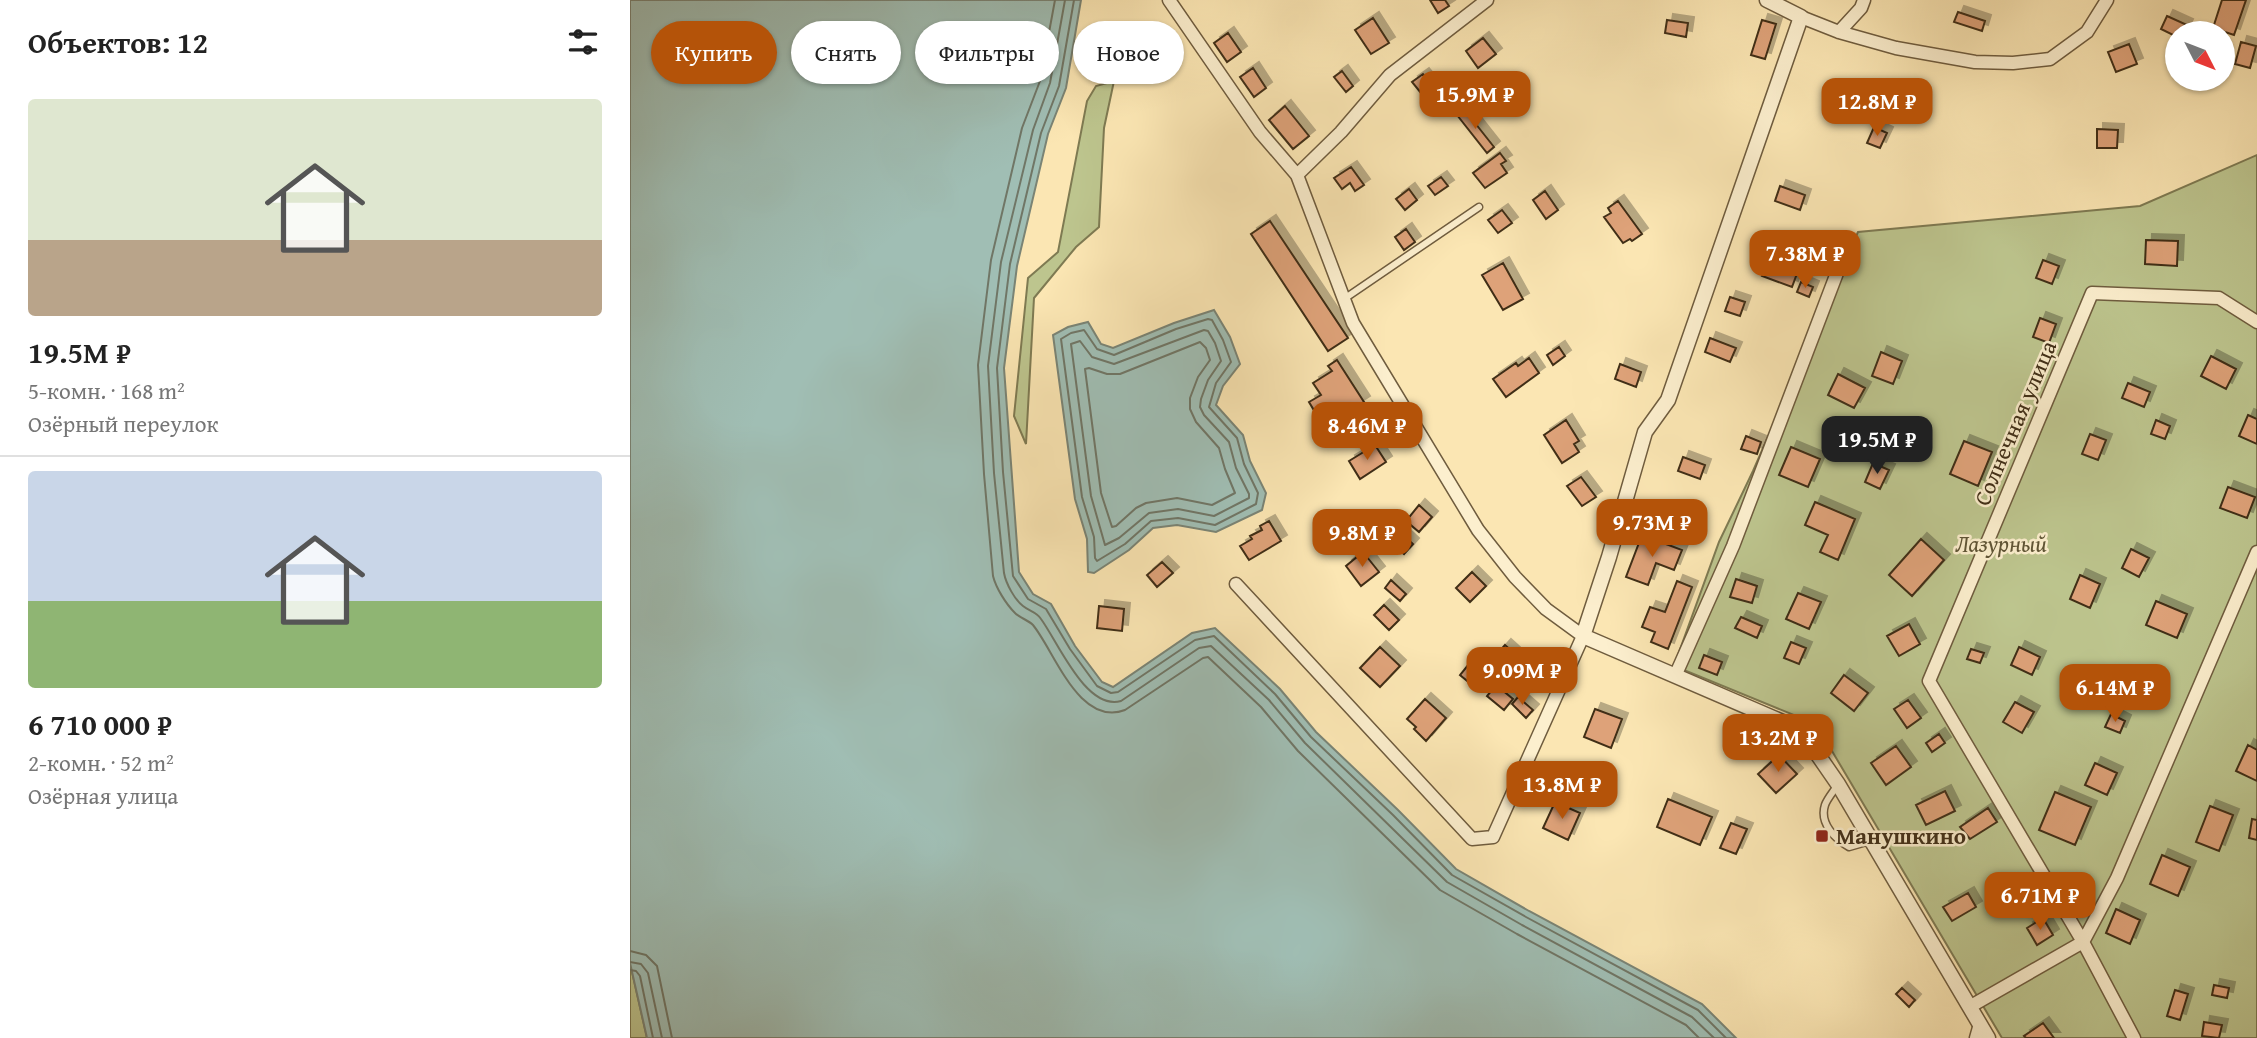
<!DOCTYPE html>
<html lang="ru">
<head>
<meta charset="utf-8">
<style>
  :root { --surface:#fff; --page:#f2f2f2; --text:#222; --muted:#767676; --line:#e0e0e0; --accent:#b45309 }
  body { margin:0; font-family:"Gentium Book Plus",serif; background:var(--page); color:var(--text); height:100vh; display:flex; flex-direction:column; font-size:26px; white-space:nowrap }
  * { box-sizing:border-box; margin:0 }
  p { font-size:23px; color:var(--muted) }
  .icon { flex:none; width:38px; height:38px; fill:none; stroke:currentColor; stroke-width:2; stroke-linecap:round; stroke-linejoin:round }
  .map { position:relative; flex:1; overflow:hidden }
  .side { display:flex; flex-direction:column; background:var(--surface); width:630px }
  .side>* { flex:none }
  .hud { position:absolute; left:21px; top:21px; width:665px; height:63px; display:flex; gap:14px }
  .needle { width:46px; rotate:132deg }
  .buttons { position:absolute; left:1535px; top:21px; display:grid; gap:14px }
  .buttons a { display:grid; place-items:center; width:70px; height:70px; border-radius:50%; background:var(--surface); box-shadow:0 2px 5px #0004; font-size:35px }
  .price { position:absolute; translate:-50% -60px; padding:0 16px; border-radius:14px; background:var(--accent); color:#fff; font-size:23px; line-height:46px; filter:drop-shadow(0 2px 4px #0008) }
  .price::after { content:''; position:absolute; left:50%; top:42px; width:21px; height:16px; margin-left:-10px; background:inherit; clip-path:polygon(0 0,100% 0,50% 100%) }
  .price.on { background:#222; color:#fff }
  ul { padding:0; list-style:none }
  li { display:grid; align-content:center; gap:14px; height:371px; padding:0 28px }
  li+li { border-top:2px solid var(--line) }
  li span { display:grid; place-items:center; height:217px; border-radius:7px; color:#555 }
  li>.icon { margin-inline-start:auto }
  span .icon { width:126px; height:126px; fill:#fffc; stroke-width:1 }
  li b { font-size:30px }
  h2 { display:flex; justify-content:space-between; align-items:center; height:84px; padding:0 28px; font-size:30px }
  .pill { padding:0 24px; border-radius:32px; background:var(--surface); box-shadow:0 2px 5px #0004; font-size:24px; line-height:63px }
  .pill.on { background:var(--accent); color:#fff }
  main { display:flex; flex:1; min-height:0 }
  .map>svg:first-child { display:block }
</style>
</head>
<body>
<main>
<section class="side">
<h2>Объектов: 12<svg class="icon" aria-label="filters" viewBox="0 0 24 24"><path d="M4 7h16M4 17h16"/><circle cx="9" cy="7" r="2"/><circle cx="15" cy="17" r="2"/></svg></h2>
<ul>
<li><span style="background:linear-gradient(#dfe7d0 65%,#b9a48a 0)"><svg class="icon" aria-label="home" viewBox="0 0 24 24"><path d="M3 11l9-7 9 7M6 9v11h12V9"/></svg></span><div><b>19.5M ₽</b><p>5-комн. · 168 m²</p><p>Озёрный переулок</p></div></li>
<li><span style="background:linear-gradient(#c9d6e8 60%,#8fb573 0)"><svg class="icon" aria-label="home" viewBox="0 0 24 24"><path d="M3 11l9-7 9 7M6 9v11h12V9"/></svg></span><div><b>6 710 000 ₽</b><p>2-комн. · 52 m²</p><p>Озёрная улица</p></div></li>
</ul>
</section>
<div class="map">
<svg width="1627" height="1038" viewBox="0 0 1627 1038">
  <defs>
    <filter id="shadow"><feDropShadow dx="6" dy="-6" stdDeviation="0" flood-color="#0004"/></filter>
  </defs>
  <rect width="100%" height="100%" fill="#fbe6b3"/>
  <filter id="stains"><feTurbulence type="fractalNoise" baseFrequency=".00286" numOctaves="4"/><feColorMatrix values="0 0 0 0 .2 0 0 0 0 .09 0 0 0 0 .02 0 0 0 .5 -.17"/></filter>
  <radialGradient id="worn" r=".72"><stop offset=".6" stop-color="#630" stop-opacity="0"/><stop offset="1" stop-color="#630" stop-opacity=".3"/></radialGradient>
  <path fill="#bdc58e" stroke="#7e7a52" stroke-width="2" d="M484,81L474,128L469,227L446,247L404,298L396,444L384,416L398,278L428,252L457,101L466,86Z
    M1627,155V1038H1372L1186,724L1044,666L1089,542L1123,471L1228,232L1510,206Z
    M0,963L17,1038H0Z"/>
  <path fill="#a0beb4" stroke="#7a8475" stroke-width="2" d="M0,0H451L436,88L418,134L387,266L374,368L389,572L403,594L421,604L445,646L472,682L483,687L562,633L585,628L650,689L686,732L768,810L826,869L899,911L1072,1004L1106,1038H17L0,963Z
    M584,310L600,337L610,364L593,386L586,405L613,435L620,461L636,493L632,510L586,532L547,525L523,528L499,550L464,573L458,572L457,539L445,499L423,335L438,327L458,322L471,344L483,348L544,323Z"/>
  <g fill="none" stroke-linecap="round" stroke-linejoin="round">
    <path stroke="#707666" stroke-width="2" d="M425,0L410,81L392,128L361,260L348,365L354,474L363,576C366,588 376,604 385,613C390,618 398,620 403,625C425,652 449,727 495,710L573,658L578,657L631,707L668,751L810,890L887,934L1056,1025L1069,1038
      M435,0L420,83L403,130L371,262L358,366L364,473L374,573C376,584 385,600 393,606C399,611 407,612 411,619C428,642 456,711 491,701L569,648L581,646L639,700L675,743L817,882L892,925L1062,1017L1084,1038
      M444,0L429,86L411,133L380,264L367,368L373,472L383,576L398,599L416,609L440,649L467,686L481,693L488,692L565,640L584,636L645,694L681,737L763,815L822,875L896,917L1068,1010L1096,1038
      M578,319L582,320L593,340L601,362L586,383L579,407L607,438L614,464L628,493L626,504L585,525L548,518L521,521L495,544L467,561L465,558L464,537L452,497L431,339L441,333L454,330L467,349L484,355L546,329Z
      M574,330L578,331L585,343L591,361L578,380L571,399L570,407L574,415L599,442L606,468L619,494V498L584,516L548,509L519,513L489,538L475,545L461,496L441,344L450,341L462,357L484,364Z
      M570,342L576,348L580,360L568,377L560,398V409L566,422L589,448L595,469L605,493L582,505L547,498L516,503L506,508L486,526L482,527L471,493L455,369L459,368L477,374H490Z
      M0,951L16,955L27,966L42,1038
      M0,962L11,964L18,973L32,1038
      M0,970L6,971L10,976L23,1038"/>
  </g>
  <path fill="#dea279" stroke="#402e17" stroke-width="2" filter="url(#shadow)" d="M800,0H815L819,6L808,13Z
    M1592,0H1616L1604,35L1583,28Z
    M1328,12L1355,21L1352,31L1324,22Z
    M1537,16L1557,25L1553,33H1547V37L1531,29Z
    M743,18L759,43L741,54L725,30Z
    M1037,20L1058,23L1056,37L1035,33Z
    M1132,20L1146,24L1135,59L1121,55Z
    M598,33L611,52L597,62L584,43Z
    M853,38L866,54L848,68L836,51Z
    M1611,42L1626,46L1620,68L1605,64Z
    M1499,44L1507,64L1486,72L1478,52Z
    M623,68L636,88L624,97L610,77Z
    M712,71L723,86L716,92L704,77Z
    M793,74L805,89L795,98L782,82Z
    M655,106L679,136L663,149L639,120Z
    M834,109L864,147L857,153L827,115Z
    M1244,127L1257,133L1250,148L1237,143Z
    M1467,129L1488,130L1487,148H1467Z
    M870,153L876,161L871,164L877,173L855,188L843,173Z
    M721,167L734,185L725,191L720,183L712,189L704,178Z
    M811,177L818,186L805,195L798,186Z
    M1150,186L1175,195L1170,210L1145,201Z
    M779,189L787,200L775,210L766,199Z
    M915,191L928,210L916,219L903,200Z
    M988,201L1012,234L1002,241L1000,239L993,243L974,217L981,213L978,208Z
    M872,210L882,223L868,233L858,220Z
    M640,221L718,338L698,351L621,234Z
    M776,229L785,242L774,250L765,237Z
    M1516,240L1548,241L1547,266L1515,264Z
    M1140,257L1169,268L1162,287L1132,276Z
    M1413,260L1429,266L1422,284L1406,278Z
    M873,263L893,299L873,310L852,275Z
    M1171,282L1183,287L1179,297L1167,292Z
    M1100,297L1115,302L1110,316L1095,311Z
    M1410,318L1426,324L1419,343L1403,337Z
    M1080,338L1106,348L1100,362L1075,352Z
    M929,347L935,356L923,365L917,355Z
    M1251,352L1272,361L1263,384L1242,376Z
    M1581,356L1606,369L1596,389L1571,376Z
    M899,358L909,373L876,397L863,379L886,363L888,366Z
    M707,360L734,402L694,427L679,402L691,395L683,383L702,371L698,366Z
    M990,364L1011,372L1006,387L985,379Z
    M1208,374L1235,388L1224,408L1198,395Z
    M1498,383L1520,392L1514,407L1492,398Z
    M1618,415L1627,419V444L1609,436Z
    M936,420L949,441L944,444L949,452L932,463L914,435Z
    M1526,420L1540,426L1535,439L1521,434Z
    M1460,434L1476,440L1468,460L1452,454Z
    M1116,436L1131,442L1127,454L1111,449Z
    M1334,441L1362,452L1348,486L1320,474Z
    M745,445L756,462L730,479L719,461Z
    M1161,447L1190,459L1178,487L1149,475Z
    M1053,457L1075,465L1070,479L1048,471Z
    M1243,463L1259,470L1250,489L1235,482Z
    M951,477L966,497L952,506L937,486Z
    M1598,487L1625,497L1617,518L1590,508Z
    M1185,502L1225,519L1208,560L1190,552L1198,535L1175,525Z
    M789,505L802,517L789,532L776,521Z
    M639,521L651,541L619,560L610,546L622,539L620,536L632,530L630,526Z
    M769,531L783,544L774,554L759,541Z
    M1012,535L1052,550L1044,570L1026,563L1018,585L996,577Z
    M1291,539L1314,560L1282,596L1259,575Z
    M1501,549L1519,558L1509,577L1492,568Z
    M733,552L749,572L731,586L716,566Z
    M532,562L543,573L527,587L517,575Z
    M842,572L856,586L840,602L826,588Z
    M1450,575L1470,584L1460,608L1440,599Z
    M1106,579L1127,586L1122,603L1100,597Z
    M761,580L776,594L770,601L755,588Z
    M1047,581L1062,587L1038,649L1021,642L1025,632L1012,627L1020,607L1035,612Z
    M1168,593L1191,602L1179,629L1156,619Z
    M1526,601L1557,614L1547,638L1516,625Z
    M754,605L769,620L759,630L744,615Z
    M469,606L494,609L492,631L467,628Z
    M1111,617L1132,626L1127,638L1105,628Z
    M1279,624L1290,644L1269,656L1257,636Z
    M1161,642L1176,648L1169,664L1154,658Z
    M875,645L898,666L884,682L861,661Z
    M750,647L770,666L750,687L730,668Z
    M1389,647L1410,657L1402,675L1381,665Z
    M1341,649L1354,653L1350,663L1337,659Z
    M1074,655L1092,662L1087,675L1069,668Z
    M843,659L856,670L842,685L830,675Z
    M1458,672L1483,684L1473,707L1447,695Z
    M1214,675L1238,693L1224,711L1201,693Z
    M866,685L883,699L874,710L857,696Z
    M888,697L903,710L896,718L882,704Z
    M795,699L816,718L796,741L784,729L786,727L777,719Z
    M1278,700L1291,718L1277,728L1264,709Z
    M1385,702L1404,712L1392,733L1373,722Z
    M965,709L992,719L981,748L954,737Z
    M1481,714L1495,721L1490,733L1475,727Z
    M1309,734L1315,743L1302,752L1296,743Z
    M1618,745L1627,750V781L1606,771Z
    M1266,746L1281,767L1256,785L1241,763Z
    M1149,755L1167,774L1146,793L1128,774Z
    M1465,763L1487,773L1477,795L1455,785Z
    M1315,791L1325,811L1296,825L1286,805Z
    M1425,792L1461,807L1445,845L1409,830Z
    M1038,799L1082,817L1070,845L1027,827Z
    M925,802L950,813L938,840L913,828Z
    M1580,806L1603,815L1589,851L1566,842Z
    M1358,808L1367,822L1340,839L1330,827Z
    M1622,819L1627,820V840L1619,838Z
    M1101,823L1117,829L1106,854L1090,848Z
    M1532,855L1560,867L1548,896L1520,884Z
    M1338,893L1346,907L1322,921L1313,907Z
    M1486,909L1510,920L1500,944L1476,933Z
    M1413,918L1423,935L1407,945L1397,928Z
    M1584,985L1599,988L1597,998L1582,995Z
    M1272,988L1285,1000L1279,1007L1266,994Z
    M1545,990L1558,994L1550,1020L1537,1016Z
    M1574,1022L1592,1025L1589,1038L1572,1036Z
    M1413,1023L1424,1038H1396L1394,1036Z"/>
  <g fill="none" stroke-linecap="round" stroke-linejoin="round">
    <defs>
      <path id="service" d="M714,299L849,207
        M1207,786C1203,792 1197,799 1195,805C1189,823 1205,839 1219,847L1240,841"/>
      <path id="minor" d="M539,0L630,132L667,175L723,323L848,530L885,577L916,609L953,636L863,837L842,839L606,584
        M1171,17L1209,32L1266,48L1345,62L1383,63L1420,59L1457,32L1477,0
        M1209,32L1231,8L1234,0
        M667,175L711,132L760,75L857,0
        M1046,674L1103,546L1210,265
        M1341,1006L1453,942L1487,878L1627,552
        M1346,1038L1350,1024
        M1504,1038L1453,942L1299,681L1462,293L1589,298L1627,322"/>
      <path id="tertiary" d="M1137,0L1171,17L1038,400L1015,432L979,557L953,636L1164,727L1188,755L1208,784L1358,1038"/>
    </defs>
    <use href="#service" stroke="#6f5c3e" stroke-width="9"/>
    <use href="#minor" stroke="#6f5c3e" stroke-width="15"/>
    <use href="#tertiary" stroke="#6f5c3e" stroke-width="17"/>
    <use href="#service" stroke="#fcefce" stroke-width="6"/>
    <use href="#minor" stroke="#fcefce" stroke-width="12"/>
    <use href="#tertiary" stroke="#fcefce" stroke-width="14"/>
  </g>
  <rect fill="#8f2418" stroke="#fcefce" stroke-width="2.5" x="1185" y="829" width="14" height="14" rx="3.5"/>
  <g text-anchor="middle" stroke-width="5" stroke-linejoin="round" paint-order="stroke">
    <g font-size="23" fill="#402e17" stroke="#fcefce">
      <text transform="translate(1385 423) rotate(-67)" y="8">Солнечная улица</text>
    </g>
    <g font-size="23" font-style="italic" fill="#5f5435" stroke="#fcefce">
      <text x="1371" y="552">Лазурный</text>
    </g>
    <g font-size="23" font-weight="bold" fill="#402e17" stroke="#fcefce" text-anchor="start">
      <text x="1206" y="844">Манушкино</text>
    </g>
  </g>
  <rect width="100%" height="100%" filter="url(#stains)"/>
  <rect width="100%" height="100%" fill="url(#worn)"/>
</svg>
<div class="buttons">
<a><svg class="needle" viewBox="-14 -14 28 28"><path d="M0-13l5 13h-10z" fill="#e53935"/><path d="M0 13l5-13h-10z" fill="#767676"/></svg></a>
</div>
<b class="price" style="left:845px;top:131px">15.9M ₽</b>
<b class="price" style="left:1247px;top:138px">12.8M ₽</b>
<b class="price" style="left:1175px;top:290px">7.38M ₽</b>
<b class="price" style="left:737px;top:462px">8.46M ₽</b>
<b class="price on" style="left:1247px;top:476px">19.5M ₽</b>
<b class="price" style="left:1022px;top:559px">9.73M ₽</b>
<b class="price" style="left:732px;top:569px">9.8M ₽</b>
<b class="price" style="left:892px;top:707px">9.09M ₽</b>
<b class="price" style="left:1485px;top:724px">6.14M ₽</b>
<b class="price" style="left:1148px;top:774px">13.2M ₽</b>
<b class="price" style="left:932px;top:821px">13.8M ₽</b>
<b class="price" style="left:1410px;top:932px">6.71M ₽</b>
<div class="hud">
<a class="pill on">Купить</a>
<a class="pill">Снять</a>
<a class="pill">Фильтры</a>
<a class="pill">Новое</a>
</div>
</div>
</main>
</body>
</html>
